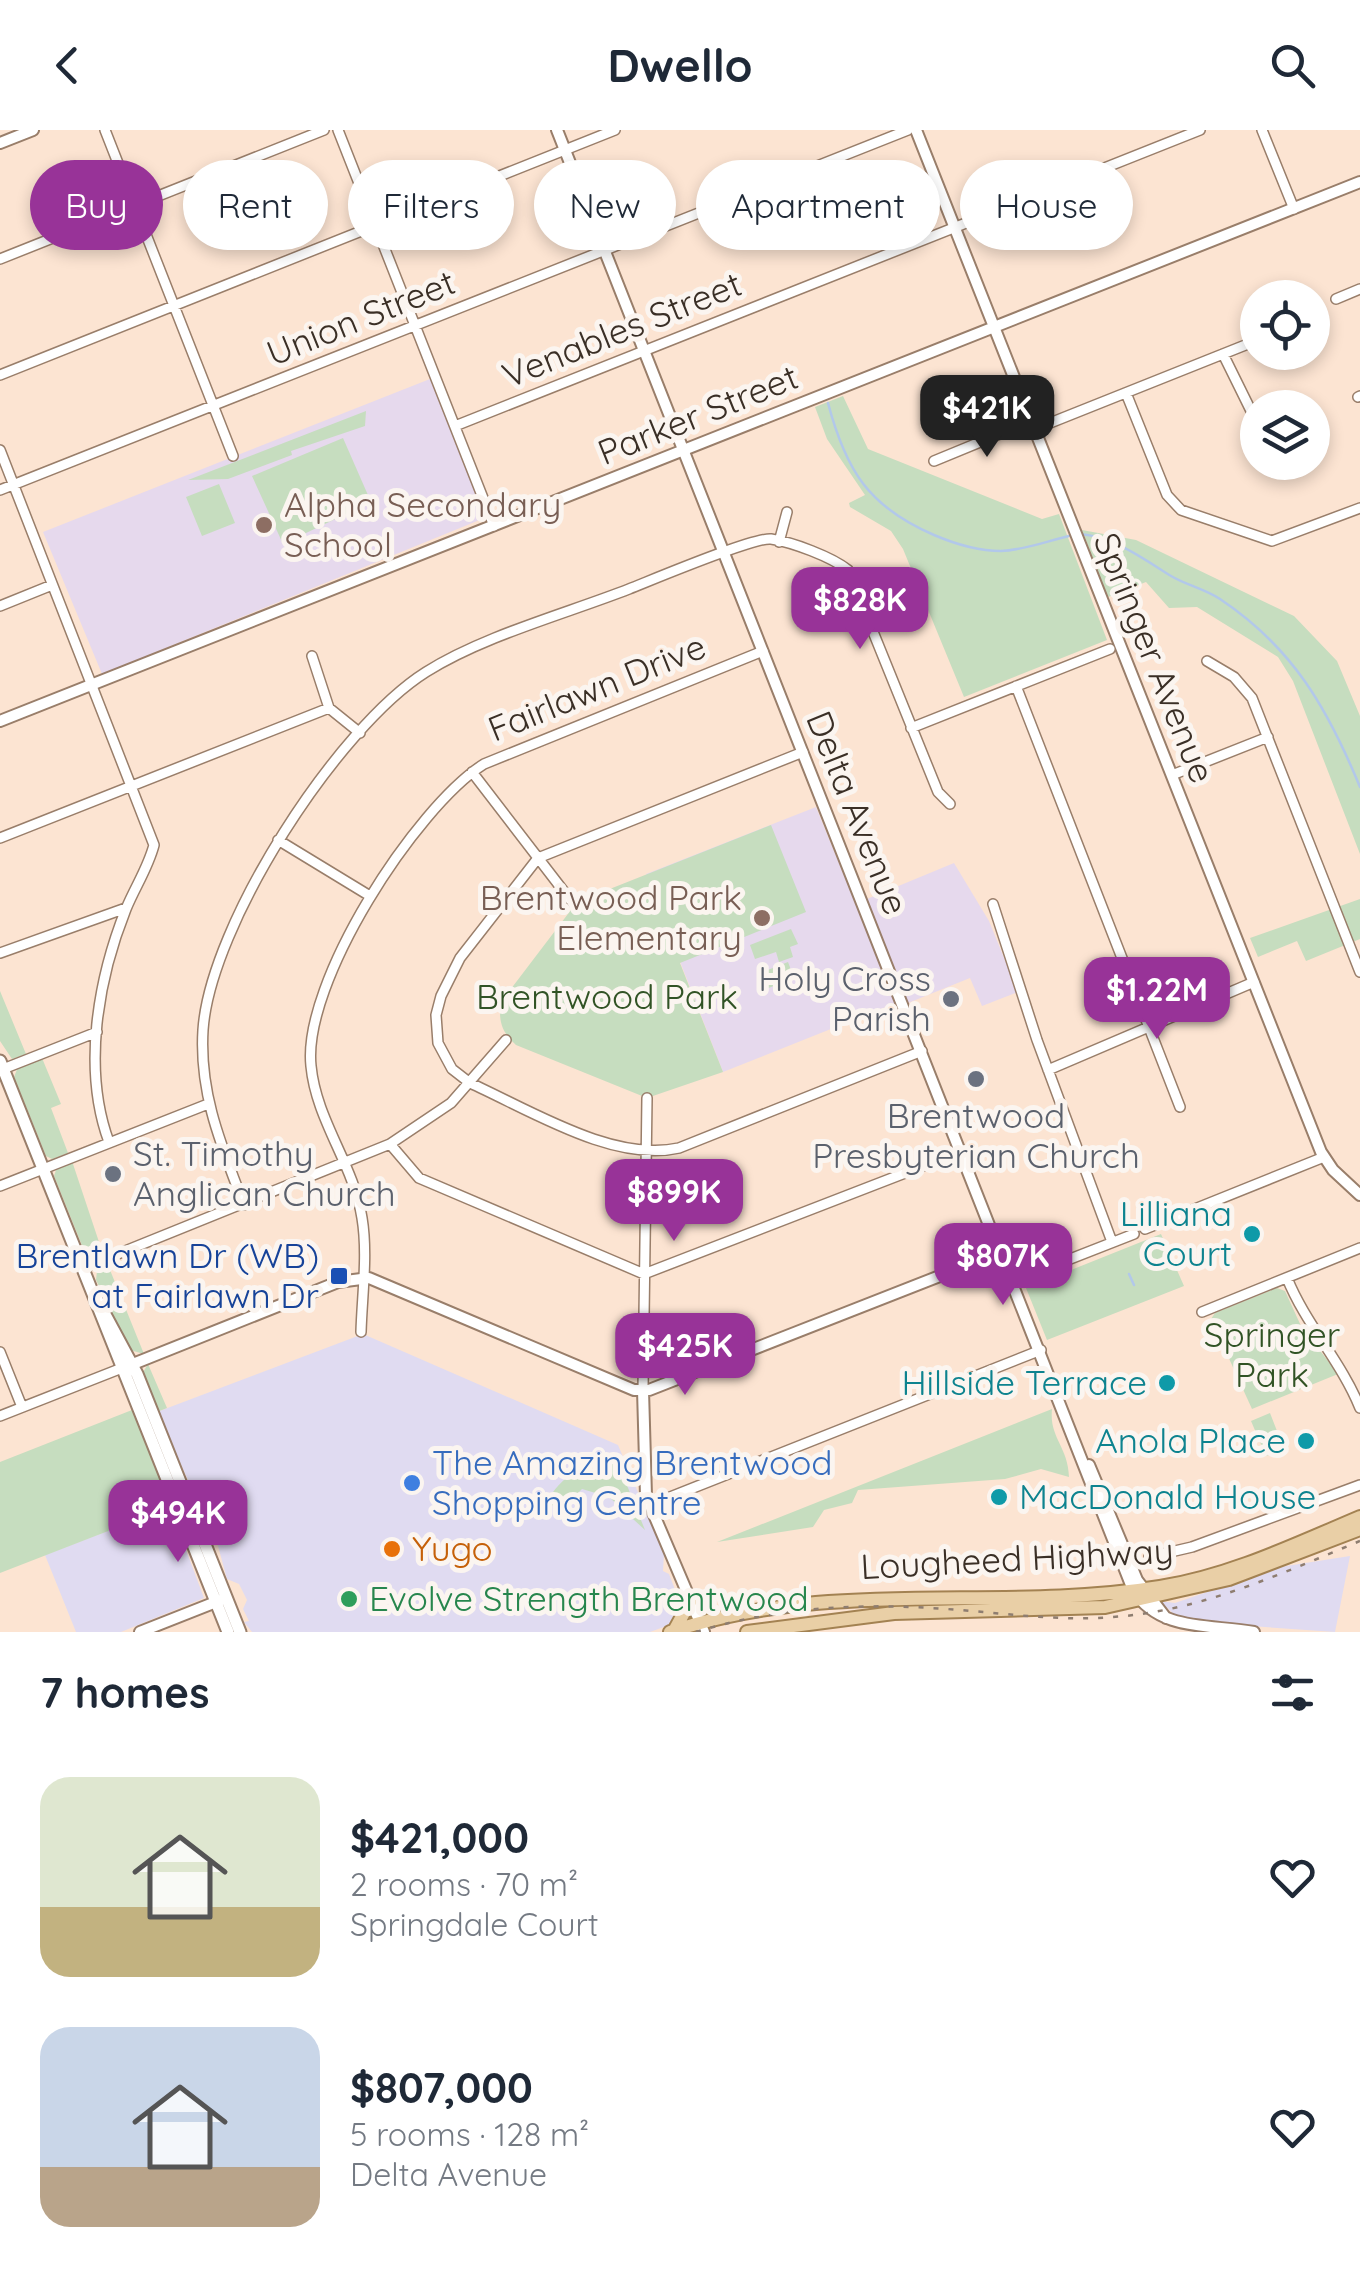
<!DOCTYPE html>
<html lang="en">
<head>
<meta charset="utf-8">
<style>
  :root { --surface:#fff; --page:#f6f6f7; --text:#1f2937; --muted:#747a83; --accent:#983398 }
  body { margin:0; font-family:Quicksand,sans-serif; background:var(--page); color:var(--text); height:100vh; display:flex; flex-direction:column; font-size:38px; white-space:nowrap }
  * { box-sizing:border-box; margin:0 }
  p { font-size:32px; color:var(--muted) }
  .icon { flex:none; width:55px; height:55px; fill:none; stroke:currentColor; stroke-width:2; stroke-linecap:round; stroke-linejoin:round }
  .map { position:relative; height:1502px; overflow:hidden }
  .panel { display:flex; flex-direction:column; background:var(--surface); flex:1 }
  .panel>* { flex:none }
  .top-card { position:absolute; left:30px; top:30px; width:1300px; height:90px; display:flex; gap:20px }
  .fabs { position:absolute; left:1240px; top:150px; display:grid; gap:20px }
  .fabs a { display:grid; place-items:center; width:90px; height:90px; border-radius:50%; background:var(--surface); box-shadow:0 5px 15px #0003; font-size:50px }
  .price { position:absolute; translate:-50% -85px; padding:0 22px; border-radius:20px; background:var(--accent); color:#fff; font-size:32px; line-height:65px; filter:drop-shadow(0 2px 5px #0008) }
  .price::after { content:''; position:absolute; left:50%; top:60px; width:30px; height:22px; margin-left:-15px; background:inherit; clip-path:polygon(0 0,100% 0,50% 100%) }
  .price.current { background:#222; color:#fff }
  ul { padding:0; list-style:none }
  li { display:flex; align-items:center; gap:30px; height:250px; padding:0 40px }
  li span { display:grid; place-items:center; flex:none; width:280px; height:200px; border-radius:30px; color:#555 }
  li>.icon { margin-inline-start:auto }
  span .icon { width:120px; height:120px; fill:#fffc; stroke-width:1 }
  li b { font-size:42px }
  h2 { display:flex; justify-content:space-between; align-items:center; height:120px; padding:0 40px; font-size:42px }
  .tag { padding:0 35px; border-radius:45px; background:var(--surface); box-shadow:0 5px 15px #0003; font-size:35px; line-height:90px }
  .tag.current { background:var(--accent); color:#fff }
  header { display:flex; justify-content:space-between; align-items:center; height:130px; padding:0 40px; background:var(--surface); font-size:45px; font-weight:700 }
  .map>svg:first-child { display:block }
</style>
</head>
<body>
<header><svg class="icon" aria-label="back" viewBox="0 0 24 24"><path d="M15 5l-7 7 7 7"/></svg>Dwello<svg class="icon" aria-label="search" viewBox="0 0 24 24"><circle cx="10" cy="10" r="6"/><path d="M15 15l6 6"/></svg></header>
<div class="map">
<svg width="1360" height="1502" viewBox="0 0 1360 1502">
  <rect width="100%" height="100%" fill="#fce4d2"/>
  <path fill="#e0dbf1" d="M363,1204L618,1315L664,1424L663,1441L669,1444L681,1475L672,1494L650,1502H252L244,1492L249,1491L243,1479L247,1470L239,1454L227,1449L218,1416L157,1282Z
    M170,1377L204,1468L121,1502H76L45,1425Z
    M1350,1426L1335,1502L1208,1493L1177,1487L1160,1471L1175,1473L1280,1437Z"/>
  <path fill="#e6d9ed" d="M430,249L487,387L102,544L43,402Z
    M816,677L896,873L723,942L646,744Z
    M954,733L989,791L1018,862L982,876L970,848L908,873L867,769Z"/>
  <path fill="#c6ddbf" d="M843,266L868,319L1042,389L1059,384L1107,510L964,567L903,419L891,401L850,377L849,373L865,365L827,309L815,277Z
    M366,281L365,296L291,321L292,325L228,349L188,350Z
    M343,308L371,372L283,414L252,346Z
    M219,354L235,393L202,406L186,367Z
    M1082,400L1136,410L1294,486L1337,531L1360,586V724L1293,551L1278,527L1197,477L1169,478L1146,452L1108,467Z
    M771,695L806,782L680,833L723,942L647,968L516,915C502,902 498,892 501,872L577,772Z
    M1360,769V809L1306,831L1297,811L1258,827L1250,808Z
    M791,799L798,814L790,817L793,827L779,832L776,822L755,829L750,815Z
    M788,832L794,848L766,859L760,843Z
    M0,861L26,924L12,929L0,911Z
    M42,928L61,974L51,978L68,1023L52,1029L46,1026L14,947L18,937Z
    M72,1031L103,1124L92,1127L85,1123L54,1046L57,1037Z
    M1161,1104L1184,1156L1047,1210L1026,1158Z
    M108,1135L144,1224L130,1220L96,1150L97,1141Z
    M1277,1158L1285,1161L1301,1196L1338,1244L1252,1279L1211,1189L1215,1183Z
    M148,1234L167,1278L157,1282L142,1244Z
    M1052,1279C1049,1308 1068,1316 1069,1347L1041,1339L1005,1349L858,1360L852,1373L824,1380L813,1397L717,1412Z
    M132,1280L162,1347L170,1377L0,1443V1332Z
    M1270,1283L1284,1319L1266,1326L1251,1291Z
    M616,1328L645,1400L609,1367L582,1359L562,1379L546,1373C561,1346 585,1331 616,1328Z"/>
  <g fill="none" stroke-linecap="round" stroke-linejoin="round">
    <path stroke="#b2c8ea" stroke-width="2.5" d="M828,273C846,341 869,377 934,405C955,414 978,421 1001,421C1025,420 1047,411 1069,406
      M1081,404C1116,408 1142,428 1171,446C1186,455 1205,459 1220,469C1292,517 1327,577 1360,657
      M1129,1144L1134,1155"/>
    <defs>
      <path id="minor" d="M105,0L233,326
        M338,0L494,396
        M1262,0L1294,79
        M0,129L324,0
        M1336,169L1360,159
        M1223,224L1258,295
        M0,245L615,0
        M1126,263L1167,365L1181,380L1272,411L1360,378
        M1358,267L1360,266
        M455,296L1200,0
        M0,320L154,715C148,738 135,757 126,779C98,849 82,939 109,1012
        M934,331L1019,296L1045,295L1258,210
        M0,360L908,0
        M779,412L787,382
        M0,476L52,455
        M312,526L329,578L360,603
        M1207,531L1234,547L1252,568L1360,842
        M1016,556L1180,977
        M911,598L1110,519
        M803,622L538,728L460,828L441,866L436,885L438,913L452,939L470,953C530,980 614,1033 679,1018L922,921
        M472,642L572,772
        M1172,645L1268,607
        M0,708L329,578
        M278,710L370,766
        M993,774L1037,910L1112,1112
        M0,823L126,778
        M3,939L97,902
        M1048,940L1254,852
        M390,1014L419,1048L644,1144L962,1021
        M0,1056L208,974
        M244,1075C222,1017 199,964 203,900C210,795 337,598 426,542C483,506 565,484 629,459C652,450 754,407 771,409C792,412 832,427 848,440L938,662L950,674
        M1145,1099L1324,1027
        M83,1138L390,1014L451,973L506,910
        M1287,1148C1306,1195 1341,1231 1360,1278
        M1014,1151L1134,1104
        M1202,1182L1360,1118
        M361,1202C362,1166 368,1124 362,1088C354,1035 316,990 311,936C302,853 415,678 484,634L763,521
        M0,1222L22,1277
        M643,1260L647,968
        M0,1286L122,1238
        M650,1375L1041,1220
        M1149,1427L1192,1417L1360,1355"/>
      <path id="tertiary" d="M557,0L1133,1460C1160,1502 1209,1494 1254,1502
        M916,0L1321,1022L1333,1040L1360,1065
        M0,13L33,0
        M0,591L1360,52
        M128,1236L338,1152L369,1148L634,1260H649L1001,1122
        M643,1260L646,1366L704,1502
        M1089,1335L1137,1450L1166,1488
        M140,1502L221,1470"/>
      <path id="secondary" d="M0,931L228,1502
        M93,1162L137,1244L240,1502"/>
      <path id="primary" d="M674,1501L691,1470
        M670,1502C834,1447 995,1483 1160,1457C1230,1446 1296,1414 1360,1387
        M747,1502L894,1483L1105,1477L1229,1449L1360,1399"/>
    </defs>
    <use href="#minor" stroke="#997e6a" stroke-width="12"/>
    <use href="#tertiary" stroke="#997e6a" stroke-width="14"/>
    <use href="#secondary" stroke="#997e6a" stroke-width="15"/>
    <use href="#primary" stroke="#a38252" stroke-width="16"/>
    <use href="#minor" stroke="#fff" stroke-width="9"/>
    <use href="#tertiary" stroke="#fff" stroke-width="10"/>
    <use href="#secondary" stroke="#fff" stroke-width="11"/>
    <use href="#primary" stroke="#e9cfa6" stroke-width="12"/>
    <path stroke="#8e7d70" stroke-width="2.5" stroke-dasharray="5 10" stroke-linecap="butt" d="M696,1502C770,1479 852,1473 930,1478C991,1481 1052,1492 1113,1487C1201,1481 1280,1444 1360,1411"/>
  </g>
  <g fill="#8d6e63" stroke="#fbf5f0" stroke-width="4">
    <circle cx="264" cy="395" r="10"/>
    <circle cx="762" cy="788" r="10"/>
  </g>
  <g fill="#6b7280" stroke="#fbf5f0" stroke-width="4">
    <circle cx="951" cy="869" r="10"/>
    <circle cx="976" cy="949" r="10"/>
    <circle cx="113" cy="1044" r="10"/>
  </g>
  <g fill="#0f9aa8" stroke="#fbf5f0" stroke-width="4">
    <circle cx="1252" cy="1104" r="10"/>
    <circle cx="1167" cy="1253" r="10"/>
    <circle cx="1306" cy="1311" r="10"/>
    <circle cx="999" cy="1367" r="10"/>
  </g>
  <rect fill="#1a4fb4" stroke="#fbf5f0" stroke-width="4" x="329" y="1136" width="20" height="20" rx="5"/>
  <circle fill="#3f7fe0" stroke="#fbf5f0" stroke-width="4" cx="412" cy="1353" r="10"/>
  <circle fill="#e8710a" stroke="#fbf5f0" stroke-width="4" cx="392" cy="1419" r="10"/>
  <circle fill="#2e9e5b" stroke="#fbf5f0" stroke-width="4" cx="349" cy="1469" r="10"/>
  <g text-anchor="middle" stroke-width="10" stroke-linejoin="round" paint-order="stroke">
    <g font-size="35" fill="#3a2f26" stroke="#fbf5f0">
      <text transform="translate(361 188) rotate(-22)" y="12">Union Street</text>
      <text transform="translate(622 200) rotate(-22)" y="12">Venables Street</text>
      <text transform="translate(698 285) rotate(-22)" y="12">Parker Street</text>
      <text transform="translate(1154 528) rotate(68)" y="12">Springer Avenue</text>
      <text transform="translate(597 558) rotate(-22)" y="12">Fairlawn Drive</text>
      <text transform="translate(857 683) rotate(68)" y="12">Delta Avenue</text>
      <text transform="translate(1017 1429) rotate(-3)" y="12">Lougheed Highway</text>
    </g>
    <g font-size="35" fill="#785e54" stroke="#fbf5f0" text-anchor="start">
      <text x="284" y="387">Alpha Secondary<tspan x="284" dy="40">School</tspan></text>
      <text x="742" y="780" text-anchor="end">Brentwood Park<tspan x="742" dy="40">Elementary</tspan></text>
    </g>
    <g font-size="35" fill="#5b616d" stroke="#fbf5f0" text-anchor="end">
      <text x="931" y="861">Holy Cross<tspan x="931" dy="40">Parish</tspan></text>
      <text x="976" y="998" text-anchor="middle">Brentwood<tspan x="976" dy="40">Presbyterian Church</tspan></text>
      <text x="133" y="1036" text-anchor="start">St. Timothy<tspan x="133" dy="40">Anglican Church</tspan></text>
    </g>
    <g font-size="35" fill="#315325" stroke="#fbf5f0">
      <text x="607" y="879">Brentwood Park</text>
      <text x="1272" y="1217">Springer<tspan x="1272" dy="40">Park</tspan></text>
    </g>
    <g font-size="35" fill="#0d838f" stroke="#fbf5f0" text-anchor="end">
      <text x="1232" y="1096">Lilliana<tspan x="1232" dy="40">Court</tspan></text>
      <text x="1147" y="1265">Hillside Terrace</text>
      <text x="1286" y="1323">Anola Place</text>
      <text x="1019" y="1379" text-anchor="start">MacDonald House</text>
    </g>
    <g font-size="35" fill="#164399" stroke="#fbf5f0" text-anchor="end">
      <text x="319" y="1138">Brentlawn Dr (WB)<tspan x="319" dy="40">at Fairlawn Dr</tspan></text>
    </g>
    <g font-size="35" fill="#366cbe" stroke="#fbf5f0" text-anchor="start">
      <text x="432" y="1345">The Amazing Brentwood<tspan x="432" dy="40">Shopping Centre</tspan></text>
    </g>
    <g font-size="35" fill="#c56008" stroke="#fbf5f0" text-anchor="start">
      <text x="412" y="1431">Yugo</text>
    </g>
    <g font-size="35" fill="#27864d" stroke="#fbf5f0" text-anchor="start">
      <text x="369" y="1481">Evolve Strength Brentwood</text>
    </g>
  </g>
</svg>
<div class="fabs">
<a><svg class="icon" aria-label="locate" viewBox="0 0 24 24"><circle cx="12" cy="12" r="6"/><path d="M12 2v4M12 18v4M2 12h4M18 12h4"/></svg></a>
<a><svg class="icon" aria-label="layers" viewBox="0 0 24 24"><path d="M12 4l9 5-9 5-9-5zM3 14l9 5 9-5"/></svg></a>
</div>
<b class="price current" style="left:987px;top:330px">$421K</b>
<b class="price" style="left:860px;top:522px">$828K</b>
<b class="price" style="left:1157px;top:912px">$1.22M</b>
<b class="price" style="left:674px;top:1114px">$899K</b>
<b class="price" style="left:1003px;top:1178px">$807K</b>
<b class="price" style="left:685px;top:1268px">$425K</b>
<b class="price" style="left:178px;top:1435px">$494K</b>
<div class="top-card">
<a class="tag current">Buy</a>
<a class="tag">Rent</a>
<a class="tag">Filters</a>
<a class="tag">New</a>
<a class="tag">Apartment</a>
<a class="tag">House</a>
</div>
</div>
<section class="panel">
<h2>7 homes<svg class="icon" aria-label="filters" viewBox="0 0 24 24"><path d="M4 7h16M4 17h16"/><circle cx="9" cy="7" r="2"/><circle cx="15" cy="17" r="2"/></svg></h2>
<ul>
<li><span style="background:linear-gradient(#dfe7d0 65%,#c2b280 0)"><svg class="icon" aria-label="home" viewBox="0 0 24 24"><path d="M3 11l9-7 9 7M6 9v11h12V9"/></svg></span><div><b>$421,000</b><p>2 rooms · 70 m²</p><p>Springdale Court</p></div><svg class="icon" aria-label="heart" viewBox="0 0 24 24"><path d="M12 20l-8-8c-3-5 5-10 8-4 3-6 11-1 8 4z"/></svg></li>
<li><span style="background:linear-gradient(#c9d6e8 70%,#b9a48a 0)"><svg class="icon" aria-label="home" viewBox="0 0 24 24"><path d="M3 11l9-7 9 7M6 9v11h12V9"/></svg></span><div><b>$807,000</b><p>5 rooms · 128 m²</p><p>Delta Avenue</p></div><svg class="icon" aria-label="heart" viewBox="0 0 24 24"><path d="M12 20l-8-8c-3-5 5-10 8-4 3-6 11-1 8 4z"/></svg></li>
</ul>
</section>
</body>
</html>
